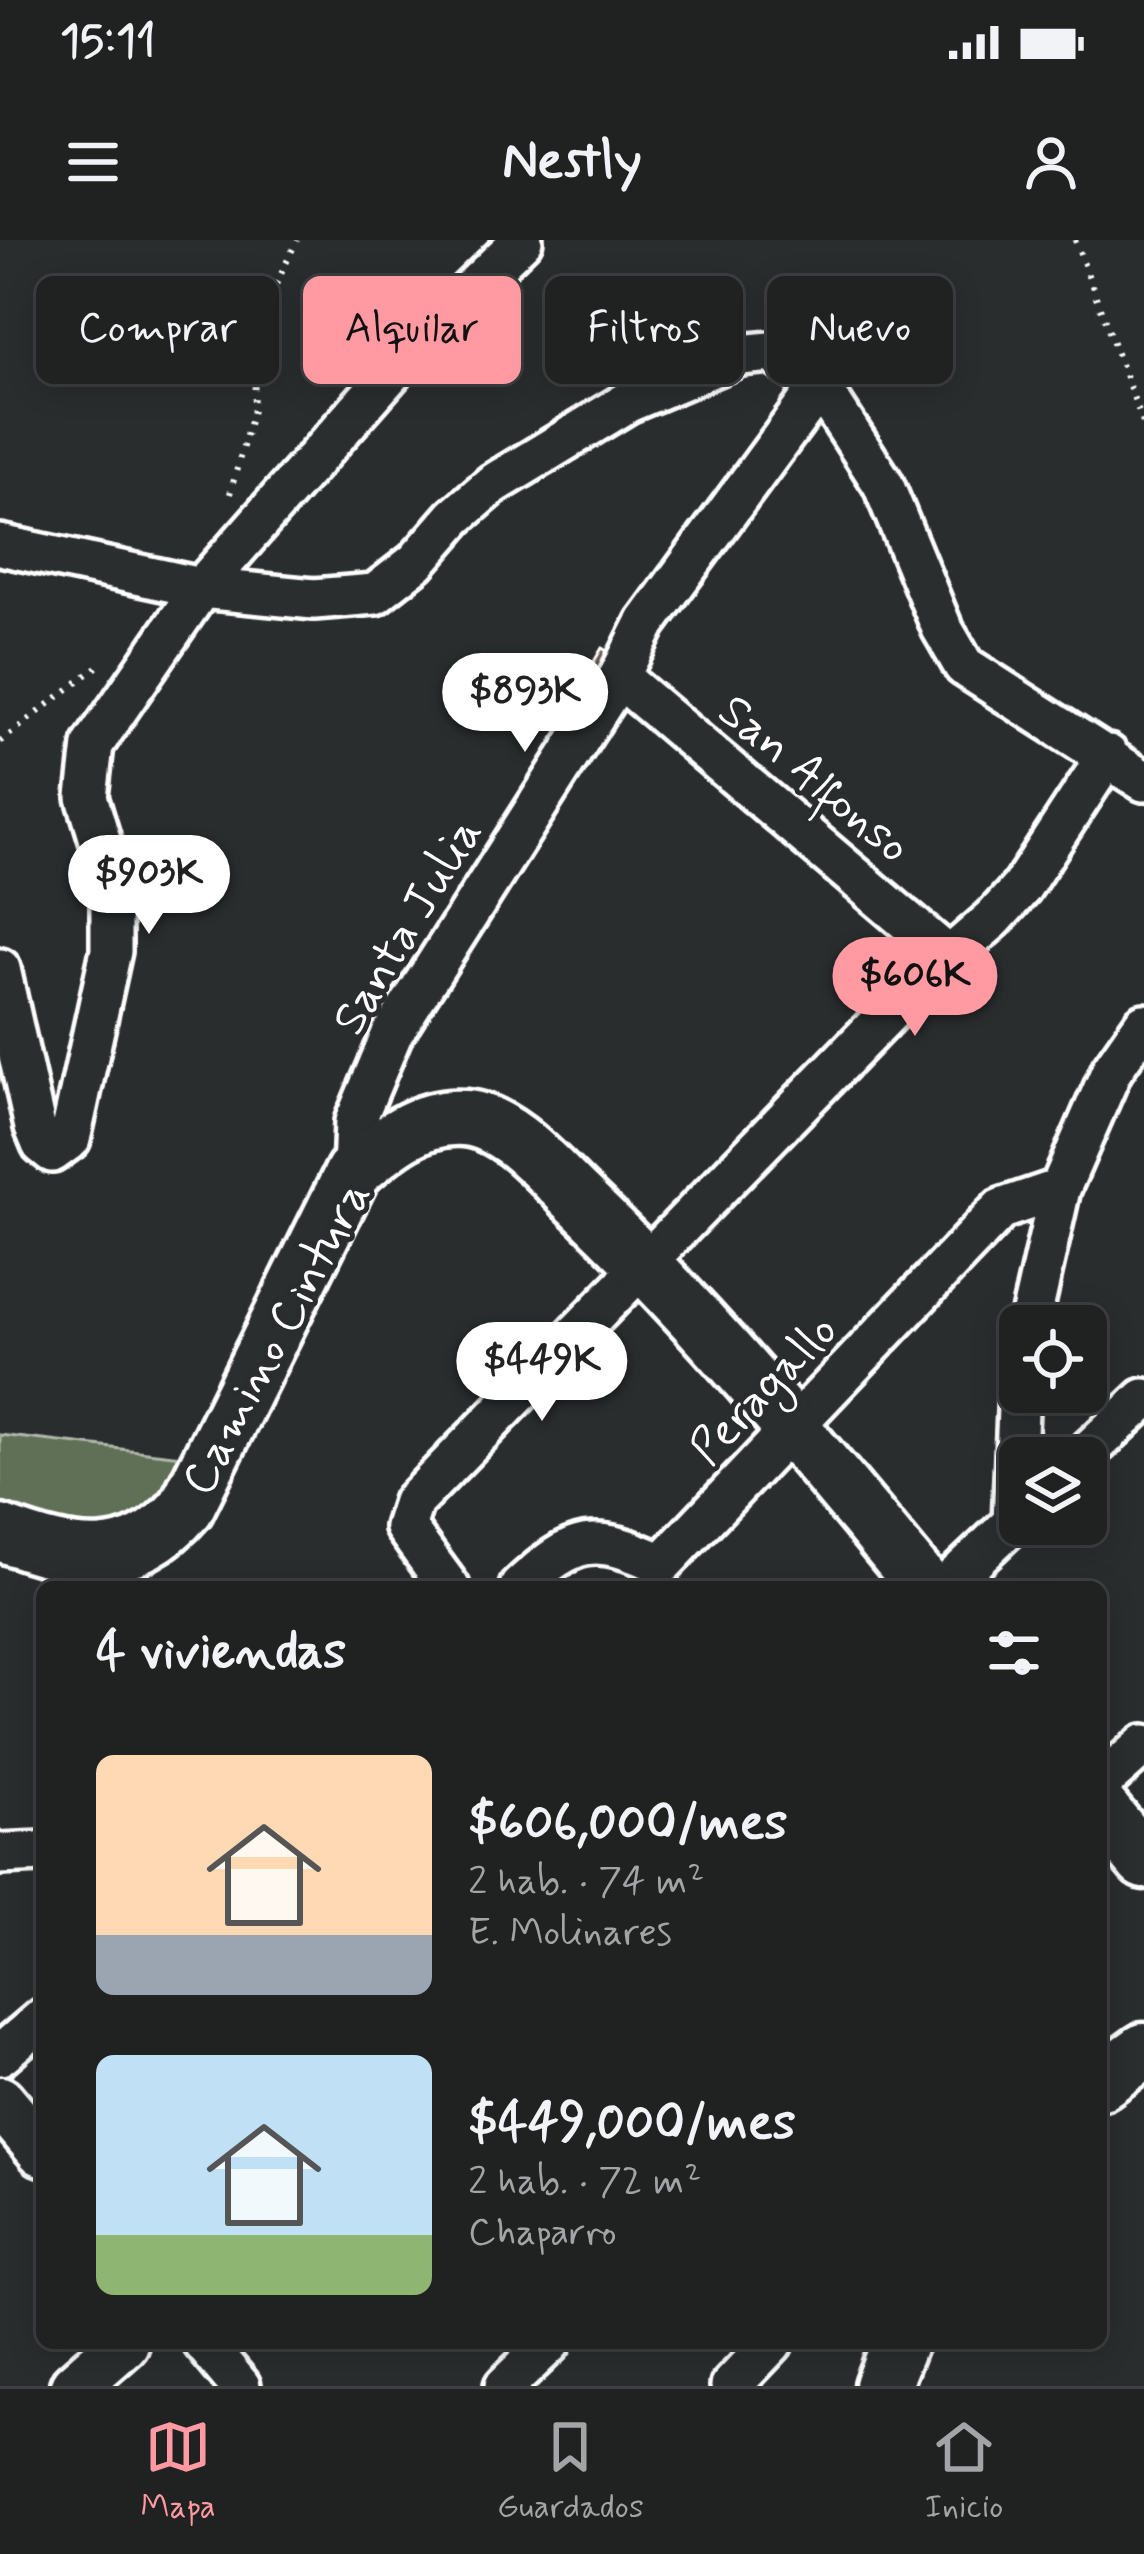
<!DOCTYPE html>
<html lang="es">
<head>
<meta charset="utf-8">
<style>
  :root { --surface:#202222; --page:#2d2f2f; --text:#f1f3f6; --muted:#a2a4a5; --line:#3d3f40; --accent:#ff9aa2 }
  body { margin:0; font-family:Mynerve,sans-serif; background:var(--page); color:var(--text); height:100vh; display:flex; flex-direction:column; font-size:45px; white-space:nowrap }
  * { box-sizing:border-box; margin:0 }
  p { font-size:39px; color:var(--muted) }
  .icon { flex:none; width:66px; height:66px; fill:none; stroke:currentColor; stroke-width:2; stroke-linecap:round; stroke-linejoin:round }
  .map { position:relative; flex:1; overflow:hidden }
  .side { position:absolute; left:36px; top:1341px; width:1071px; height:768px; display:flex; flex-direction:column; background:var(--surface); border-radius:18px; box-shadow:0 6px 30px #0003,0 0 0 3px var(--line) }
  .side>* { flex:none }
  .hud { position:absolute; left:36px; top:36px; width:1074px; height:108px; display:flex; gap:24px }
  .fabs { position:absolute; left:999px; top:1065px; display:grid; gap:24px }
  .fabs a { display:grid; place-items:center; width:108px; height:108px; border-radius:18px; background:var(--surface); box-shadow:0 6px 30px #0003,0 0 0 3px var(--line); font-size:60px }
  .price { position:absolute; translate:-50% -102px; padding:0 27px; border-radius:42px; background:#fff; color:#222; font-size:39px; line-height:78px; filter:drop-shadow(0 3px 6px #0008) }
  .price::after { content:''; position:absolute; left:50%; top:72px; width:36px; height:27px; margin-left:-18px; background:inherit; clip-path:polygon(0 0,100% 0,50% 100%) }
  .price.current { background:var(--accent); color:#111 }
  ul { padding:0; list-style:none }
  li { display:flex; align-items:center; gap:36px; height:300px; padding:0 60px }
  li span { display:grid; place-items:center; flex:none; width:336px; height:240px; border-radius:18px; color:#555 }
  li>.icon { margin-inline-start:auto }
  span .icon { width:144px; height:144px; fill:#fffc; stroke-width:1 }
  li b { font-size:51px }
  h2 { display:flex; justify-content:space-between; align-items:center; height:144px; padding:0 60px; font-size:51px }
  .pill { padding:0 42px; border-radius:18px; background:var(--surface); box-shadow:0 6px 30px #0003,0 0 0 3px var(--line); font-size:42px; line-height:108px }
  .pill.current { background:var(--accent); color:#111 }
  .status { display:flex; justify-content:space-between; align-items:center; height:84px; padding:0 60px; background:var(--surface); direction:ltr }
  .status svg { height:33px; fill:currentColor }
  header { display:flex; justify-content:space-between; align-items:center; height:156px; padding:0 60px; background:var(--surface); font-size:54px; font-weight:700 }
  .menu { display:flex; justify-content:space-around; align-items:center; height:168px; border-top:3px solid var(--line); background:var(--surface); font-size:33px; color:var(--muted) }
  .menu a { display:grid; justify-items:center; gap:6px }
  .menu .current { color:var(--accent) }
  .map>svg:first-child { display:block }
</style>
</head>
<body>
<div class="status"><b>15:11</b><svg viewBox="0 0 49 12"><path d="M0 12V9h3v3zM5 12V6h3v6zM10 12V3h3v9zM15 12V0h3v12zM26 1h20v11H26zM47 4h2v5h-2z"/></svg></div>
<header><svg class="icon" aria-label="menu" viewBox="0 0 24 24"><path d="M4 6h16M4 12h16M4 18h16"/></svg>Nestly<svg class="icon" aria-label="person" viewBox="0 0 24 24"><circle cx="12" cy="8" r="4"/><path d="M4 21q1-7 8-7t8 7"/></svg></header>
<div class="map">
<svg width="1144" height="2146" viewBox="0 0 1144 2146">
  <defs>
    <pattern id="building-hatch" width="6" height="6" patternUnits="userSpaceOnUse" patternTransform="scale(3)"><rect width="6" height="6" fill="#6a5a52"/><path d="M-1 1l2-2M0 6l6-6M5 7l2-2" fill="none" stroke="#80736c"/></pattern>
  </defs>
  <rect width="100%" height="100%" fill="#2a2d2e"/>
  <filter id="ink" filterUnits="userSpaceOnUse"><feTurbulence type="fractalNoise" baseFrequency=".00833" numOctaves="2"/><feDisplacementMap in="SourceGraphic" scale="24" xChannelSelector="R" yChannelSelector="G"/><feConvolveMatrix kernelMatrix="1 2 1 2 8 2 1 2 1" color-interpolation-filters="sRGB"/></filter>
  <g filter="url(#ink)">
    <path fill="#606f57" stroke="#b0b7ab" stroke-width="3" d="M0,1195L182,1216L158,1280L85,1297L0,1277Z"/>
    <path fill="url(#building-hatch)" stroke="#fff" stroke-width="3" d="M602,408L619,418L597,455L580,445Z"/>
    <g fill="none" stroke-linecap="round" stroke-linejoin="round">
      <defs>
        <path id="minor" d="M0,305L201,348L314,359L375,354L416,322L455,277L493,244L628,162L740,115L771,112L820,146L883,244L942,388L964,426L1144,541
          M619,437L947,715
          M0,729L35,887L42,904L52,912L70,899L111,711V636L87,557L93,505L201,348L427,92L522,0
          M353,932L355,882L392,794L619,437L646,383L820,146
          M1029,1086L1060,949L1112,830L1144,784
          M1081,1218L1144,1159
          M1013,1283L1020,1125
          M449,1347L405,1287L413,1262L906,755L994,678L1021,648L1108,515
          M520,1347C575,1297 593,1292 662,1324L1001,969L1060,949
          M945,1347L1020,1276
          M1101,1543L1144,1505
          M0,1614L42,1612
          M0,1815L42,1779
          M204,2103L240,2146
          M505,2146L550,2103
          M731,2146L772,2103"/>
        <path id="tertiary" d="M0,1861L42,1911
          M75,2146L124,2103"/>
        <path id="secondary" d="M0,1293C73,1320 131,1332 186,1268L353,932C385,904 420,874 465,878C507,881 547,929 576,957C703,1077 813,1212 925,1347
          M1101,1569L1144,1621
          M1101,1842L1144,1811
          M882,2146L899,2103"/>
      </defs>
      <use href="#minor" stroke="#fff" stroke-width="48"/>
      <use href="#tertiary" stroke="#fff" stroke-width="57"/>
      <use href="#secondary" stroke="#fff" stroke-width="63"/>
      <path stroke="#fff" stroke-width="6" stroke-dasharray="3 9" stroke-linecap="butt" d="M1075,0L1144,186
        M230,254L253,170L257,115L266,66L297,0
        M0,502L97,427"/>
      <use href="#minor" stroke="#2a2d2e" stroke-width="39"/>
      <use href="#tertiary" stroke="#2a2d2e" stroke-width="48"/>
      <use href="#secondary" stroke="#2a2d2e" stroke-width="54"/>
    </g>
  </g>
  <g text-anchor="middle" stroke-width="10" stroke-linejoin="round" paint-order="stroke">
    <g font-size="48" fill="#fff" stroke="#2a2d2e">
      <text transform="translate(816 537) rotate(40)" y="17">San Alfonso</text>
      <text transform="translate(405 685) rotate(-59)" y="17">Santa Julia</text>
      <text transform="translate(274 1097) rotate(-62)" y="17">Camino Cintura</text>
      <text transform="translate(762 1148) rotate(-46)" y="17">Peragallo</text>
    </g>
  </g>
</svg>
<div class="fabs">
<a><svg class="icon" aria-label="locate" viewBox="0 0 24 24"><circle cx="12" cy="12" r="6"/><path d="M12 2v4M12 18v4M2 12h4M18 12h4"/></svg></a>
<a><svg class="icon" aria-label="layers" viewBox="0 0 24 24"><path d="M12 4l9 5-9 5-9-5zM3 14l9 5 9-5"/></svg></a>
</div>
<b class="price" style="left:525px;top:515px">$893K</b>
<b class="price" style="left:149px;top:697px">$903K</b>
<b class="price current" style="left:915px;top:799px">$606K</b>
<b class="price" style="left:542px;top:1184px">$449K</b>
<div class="hud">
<a class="pill">Comprar</a>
<a class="pill current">Alquilar</a>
<a class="pill">Filtros</a>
<a class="pill">Nuevo</a>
</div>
<section class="side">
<h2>4 viviendas<svg class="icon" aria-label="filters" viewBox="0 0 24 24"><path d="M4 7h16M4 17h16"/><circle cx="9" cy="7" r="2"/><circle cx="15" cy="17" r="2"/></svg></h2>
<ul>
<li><span style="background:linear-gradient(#ffd9b3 75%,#9aa5b1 0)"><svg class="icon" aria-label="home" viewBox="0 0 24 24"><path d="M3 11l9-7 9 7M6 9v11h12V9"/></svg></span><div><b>$606,000/mes</b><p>2 hab. · 74 m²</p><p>E. Molinares</p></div></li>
<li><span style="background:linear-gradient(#bfe0f5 75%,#8fb573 0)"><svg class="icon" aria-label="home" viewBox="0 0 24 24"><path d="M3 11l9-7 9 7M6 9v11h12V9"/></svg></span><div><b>$449,000/mes</b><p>2 hab. · 72 m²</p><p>Chaparro</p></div></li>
</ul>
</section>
</div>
<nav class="menu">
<a class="current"><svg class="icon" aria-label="map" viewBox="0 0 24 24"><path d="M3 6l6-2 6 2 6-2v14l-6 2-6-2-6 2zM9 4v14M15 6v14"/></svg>Mapa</a>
<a><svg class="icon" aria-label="saved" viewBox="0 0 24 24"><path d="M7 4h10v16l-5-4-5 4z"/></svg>Guardados</a>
<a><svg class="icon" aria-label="home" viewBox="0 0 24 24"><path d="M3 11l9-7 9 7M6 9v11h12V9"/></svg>Inicio</a>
</nav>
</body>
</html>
